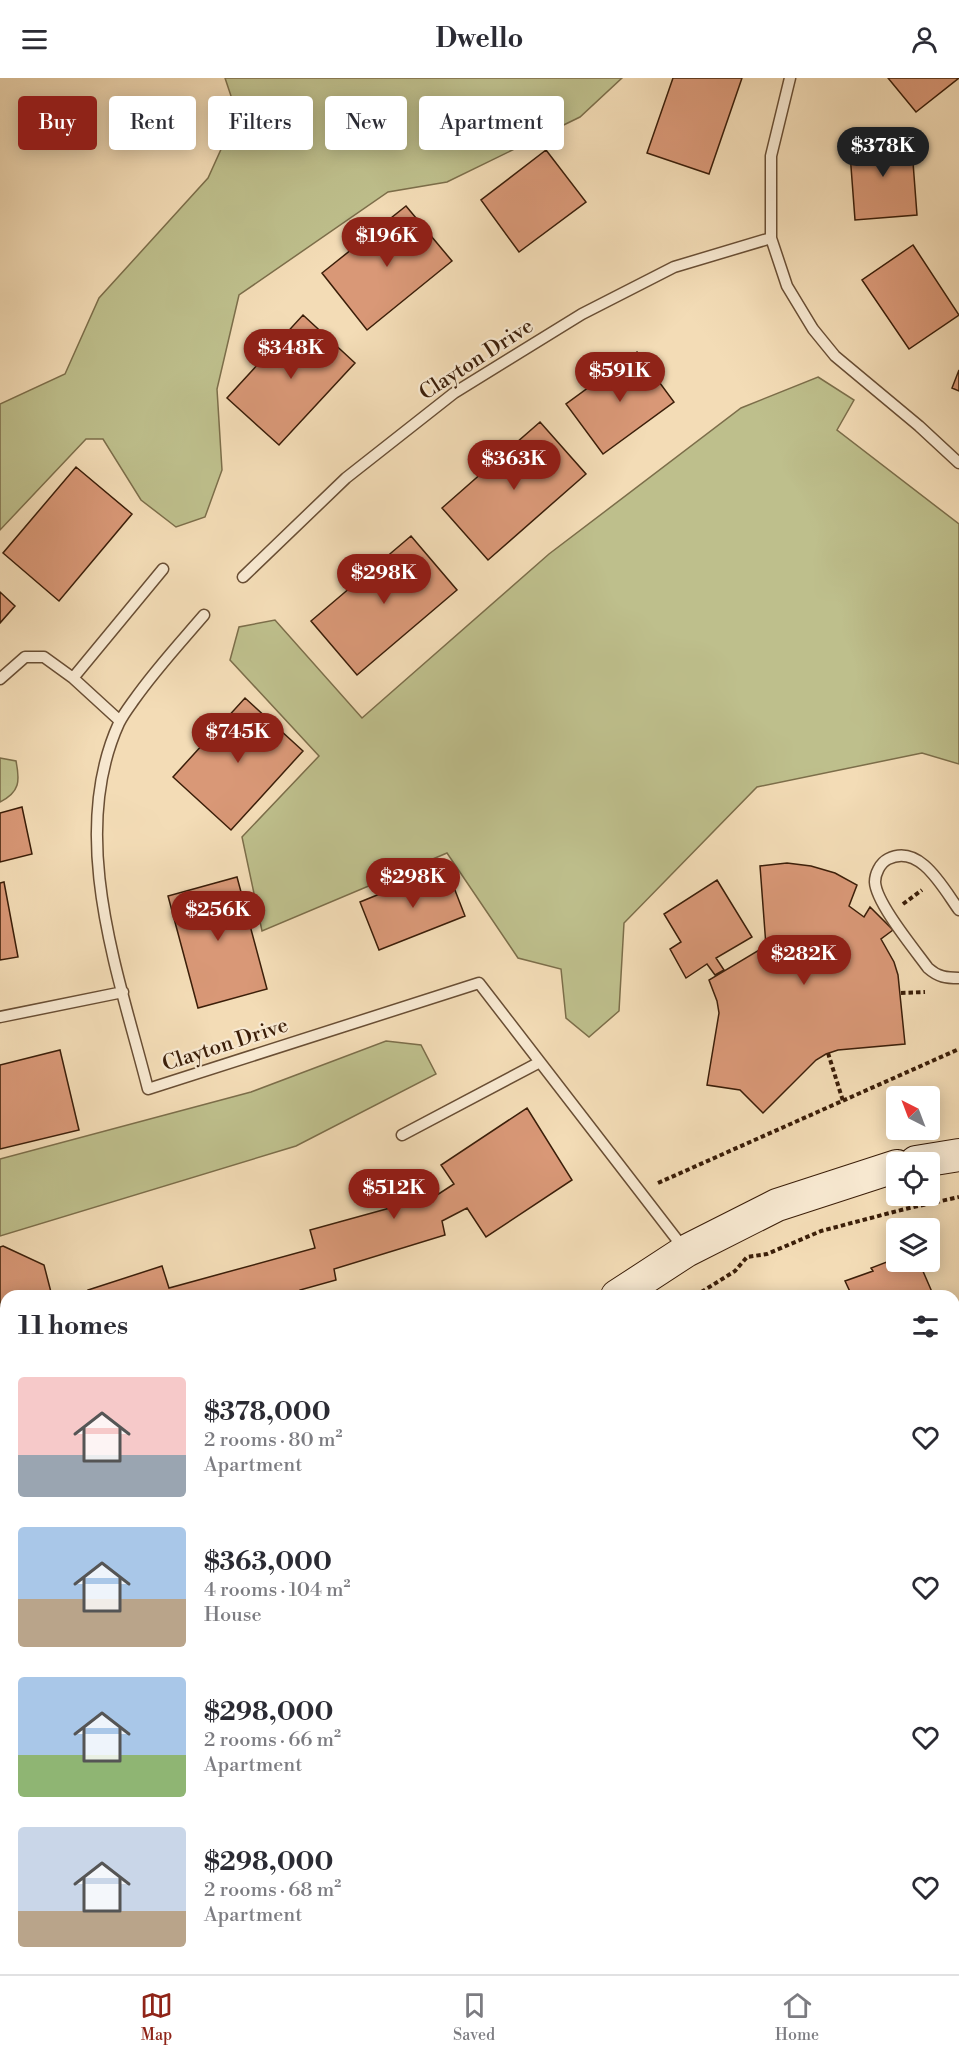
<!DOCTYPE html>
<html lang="en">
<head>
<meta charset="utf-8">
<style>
  :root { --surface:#fff; --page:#f2f2f3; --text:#2b2b33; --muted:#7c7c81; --line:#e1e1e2; --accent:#8f2418 }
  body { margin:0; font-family:"Libre Bodoni",serif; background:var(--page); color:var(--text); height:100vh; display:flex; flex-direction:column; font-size:22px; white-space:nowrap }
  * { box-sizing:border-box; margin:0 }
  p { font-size:20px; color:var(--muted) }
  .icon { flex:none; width:33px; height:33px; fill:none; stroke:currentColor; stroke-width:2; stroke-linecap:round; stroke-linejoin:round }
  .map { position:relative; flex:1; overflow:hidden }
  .panel { position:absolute; left:0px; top:1212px; width:960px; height:684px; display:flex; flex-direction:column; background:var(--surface); border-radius:18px 18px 0 0; box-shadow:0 3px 15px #0003 }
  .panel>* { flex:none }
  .banner { position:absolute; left:18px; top:18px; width:600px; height:54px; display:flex; gap:12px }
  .needle { width:39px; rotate:318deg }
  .tools { position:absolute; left:886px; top:1008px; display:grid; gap:12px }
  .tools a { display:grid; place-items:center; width:54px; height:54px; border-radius:6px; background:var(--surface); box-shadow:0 3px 15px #0003; font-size:30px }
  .price { position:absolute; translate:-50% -51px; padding:0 14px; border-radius:21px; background:var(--accent); color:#fff; font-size:20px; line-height:39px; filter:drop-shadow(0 2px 3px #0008) }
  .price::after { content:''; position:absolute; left:50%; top:36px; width:18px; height:14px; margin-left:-9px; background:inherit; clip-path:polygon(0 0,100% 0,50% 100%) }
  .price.active { background:#222; color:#fff }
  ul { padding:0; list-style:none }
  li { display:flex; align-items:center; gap:18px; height:150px; padding:0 18px }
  li span { display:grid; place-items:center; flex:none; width:168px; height:120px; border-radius:6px; color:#555 }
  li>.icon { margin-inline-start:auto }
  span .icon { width:72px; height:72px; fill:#fffc; stroke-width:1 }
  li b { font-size:26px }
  h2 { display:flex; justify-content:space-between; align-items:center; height:72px; padding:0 18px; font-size:26px }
  .pill { padding:0 21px; border-radius:6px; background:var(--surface); box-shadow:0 3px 15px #0003; font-size:21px; line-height:54px }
  .pill.active { background:var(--accent); color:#fff }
  header { display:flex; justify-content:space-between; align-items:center; height:78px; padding:0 18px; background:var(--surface); font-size:27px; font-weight:800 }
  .tabs { display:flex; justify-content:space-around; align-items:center; height:84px; border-top:2px solid var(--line); background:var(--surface); font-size:16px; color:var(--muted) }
  .tabs a { display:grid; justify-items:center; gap:3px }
  .tabs .active { color:var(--accent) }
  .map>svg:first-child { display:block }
</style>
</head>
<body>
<header><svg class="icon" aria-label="menu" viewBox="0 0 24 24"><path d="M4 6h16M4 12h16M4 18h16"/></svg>Dwello<svg class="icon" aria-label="person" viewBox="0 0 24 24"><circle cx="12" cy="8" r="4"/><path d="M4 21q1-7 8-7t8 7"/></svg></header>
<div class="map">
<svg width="959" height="1896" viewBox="0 0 959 1896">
  <rect width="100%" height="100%" fill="#f3dcb6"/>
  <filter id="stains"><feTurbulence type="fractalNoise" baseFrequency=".00333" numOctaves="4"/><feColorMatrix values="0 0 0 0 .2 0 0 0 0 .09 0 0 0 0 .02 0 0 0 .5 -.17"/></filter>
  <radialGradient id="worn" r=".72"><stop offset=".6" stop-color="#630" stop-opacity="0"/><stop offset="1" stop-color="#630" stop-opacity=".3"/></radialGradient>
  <path fill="#bebf8c" stroke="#7c6e4a" stroke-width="1.5" d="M225,0H622L580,39L447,104L388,114L239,217L217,311L222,392L205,439L176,449L141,422L103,361H86L0,452V326L65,296L99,220L208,100L237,36Z
    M818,299L854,322L837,352L959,446V686L922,675L757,709L624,845L619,933L589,959L566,940L561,891L518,880L447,775L262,853L242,759L319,678L230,582L239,549L275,542L362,640L549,476L741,330Z
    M0,680L16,683C20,703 20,714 0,724Z
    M386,963L421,967L436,996L296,1068L0,1158V1081L251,1014Z
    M959,1261V1896H882L883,1890H954V1263Z
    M6,1532V1595L2,1598L0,1597V1533Z
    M522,1890H588L602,1896H517Z"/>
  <path fill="#d99877" stroke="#3b1e09" stroke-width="1.5" d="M673,0H742L709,96L647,75Z
    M888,0H959L916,34Z
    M911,58L917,137L855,142L849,62Z
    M546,72L586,124L519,174L481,122Z
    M406,128L452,183L367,252L322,195Z
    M913,167L959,237L909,271L862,202Z
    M303,237L355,285L279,367L227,320Z
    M637,274L674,324L603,376L566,326Z
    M959,292V313L952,310Z
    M540,344L586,396L488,482L442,430Z
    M76,389L132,436L59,523L3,475Z
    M411,458L457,512L357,597L311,543Z
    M0,514L15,528L0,545Z
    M245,620L303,673L231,752L173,699Z
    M22,729L32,776L0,784V735Z
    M787,785L811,788L835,795L857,807L849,828L864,839L870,829L893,852L881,861L894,884L898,897L905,966L838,972L826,976L816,982L763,1035L740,1012L707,1007L719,935L717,923L709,902L766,868L760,788Z
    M446,789L465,838L379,872L360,824Z
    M237,799L267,911L198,930L168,818Z
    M717,802L752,859L716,880L724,892L715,897L707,886L686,900L670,871L681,864L664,836Z
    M4,804L18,879L0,882V805Z
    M60,972L79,1052L0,1071V987Z
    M527,1030L572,1102L486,1159L467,1130L442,1143L445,1157L334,1191L336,1202L300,1212L301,1218H90L88,1212L162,1188L169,1210L315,1170L310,1152L437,1117L454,1106L441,1087Z
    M3,1168L44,1187L52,1218H6V1229L0,1231V1169Z
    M897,1180V1184H919L932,1214L921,1218H852L845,1203L873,1193L871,1190Z
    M6,1301V1364L0,1365V1302Z
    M134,1890H303L338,1896H169Z
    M768,1890H863L862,1896H786L767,1892Z"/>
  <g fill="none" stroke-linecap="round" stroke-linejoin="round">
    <defs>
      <path id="lane" d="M790,0L771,78V160L787,208L813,251L835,278L919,348L959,385
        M243,499L346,400L454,315L582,236L674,189L771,160
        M204,537C180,565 155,592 134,622C129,629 123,637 119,645C67,759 119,897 148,1011L479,905L685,1172
        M73,600L163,491
        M0,601L25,579H44L73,600L120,643
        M959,832C943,810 920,765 888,781C880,785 875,796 875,804C876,825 915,872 928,890C938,899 946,900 959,900
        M0,939L123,914
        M402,1057L540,984
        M0,1285L6,1284
        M0,1380L1,1386
        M0,1720L6,1690
        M0,1804H6"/>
      <path id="secondary" d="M916,1084L959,1077
        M617,1218L686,1173L777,1127L897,1088
        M0,1495L6,1494"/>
    </defs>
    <use href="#lane" stroke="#694e34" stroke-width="13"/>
    <use href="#secondary" stroke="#3b1e09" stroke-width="34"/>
    <path stroke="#3b1e09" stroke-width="4" stroke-dasharray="4.5 3" stroke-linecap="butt" d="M903,826L922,812
      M901,915L925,914
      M828,975L843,1023
      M658,1105L959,971
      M695,1218L735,1193L747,1179L767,1176L821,1153L905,1131L959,1119"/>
    <use href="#lane" stroke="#f7e8d0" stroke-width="10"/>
    <use href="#secondary" stroke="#f7e8d0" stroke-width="32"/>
  </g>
  <g text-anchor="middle" stroke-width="4.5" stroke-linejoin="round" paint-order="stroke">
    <g font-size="21" fill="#3b1e09" stroke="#f7e8d0">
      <text transform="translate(476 281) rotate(-33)" y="7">Clayton Drive</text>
      <text transform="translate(225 966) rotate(-18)" y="7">Clayton Drive</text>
    </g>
  </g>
  <rect width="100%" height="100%" filter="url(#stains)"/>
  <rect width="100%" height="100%" fill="url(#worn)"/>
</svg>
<div class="tools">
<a><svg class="needle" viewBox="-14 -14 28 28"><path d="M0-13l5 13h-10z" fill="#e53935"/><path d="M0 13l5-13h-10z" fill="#7c7c81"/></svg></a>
<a><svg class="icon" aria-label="locate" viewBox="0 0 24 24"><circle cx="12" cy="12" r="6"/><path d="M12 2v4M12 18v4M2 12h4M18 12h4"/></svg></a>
<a><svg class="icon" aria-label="layers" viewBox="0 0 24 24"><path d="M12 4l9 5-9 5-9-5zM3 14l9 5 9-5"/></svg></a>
</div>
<b class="price active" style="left:883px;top:100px">$378K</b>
<b class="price" style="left:387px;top:190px">$196K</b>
<b class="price" style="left:291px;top:302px">$348K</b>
<b class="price" style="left:620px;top:325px">$591K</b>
<b class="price" style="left:514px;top:413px">$363K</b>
<b class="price" style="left:384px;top:527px">$298K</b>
<b class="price" style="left:238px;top:686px">$745K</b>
<b class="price" style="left:413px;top:831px">$298K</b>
<b class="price" style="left:218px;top:864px">$256K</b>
<b class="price" style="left:804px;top:908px">$282K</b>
<b class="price" style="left:394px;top:1142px">$512K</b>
<div class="banner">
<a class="pill active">Buy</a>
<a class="pill">Rent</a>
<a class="pill">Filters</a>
<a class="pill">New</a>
<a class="pill">Apartment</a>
</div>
<section class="panel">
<h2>11 homes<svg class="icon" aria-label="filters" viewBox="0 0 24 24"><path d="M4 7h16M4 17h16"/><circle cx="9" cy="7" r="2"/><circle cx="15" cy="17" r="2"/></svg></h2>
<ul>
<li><span style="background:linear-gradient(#f6c9c9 65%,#9aa5b1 0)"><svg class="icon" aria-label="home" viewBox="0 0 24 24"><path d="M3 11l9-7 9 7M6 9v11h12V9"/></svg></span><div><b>$378,000</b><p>2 rooms · 80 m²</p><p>Apartment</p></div><svg class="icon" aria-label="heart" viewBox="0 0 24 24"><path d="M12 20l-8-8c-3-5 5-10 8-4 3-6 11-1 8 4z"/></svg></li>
<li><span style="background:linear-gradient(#a9c7e8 60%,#b9a48a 0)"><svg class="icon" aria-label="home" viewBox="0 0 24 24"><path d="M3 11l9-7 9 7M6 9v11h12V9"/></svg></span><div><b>$363,000</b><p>4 rooms · 104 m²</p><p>House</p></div><svg class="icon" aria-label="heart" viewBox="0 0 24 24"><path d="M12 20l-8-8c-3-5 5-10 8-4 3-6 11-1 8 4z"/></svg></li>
<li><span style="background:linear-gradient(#a9c7e8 65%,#8fb573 0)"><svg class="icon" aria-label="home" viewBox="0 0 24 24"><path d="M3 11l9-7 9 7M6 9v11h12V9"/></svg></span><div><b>$298,000</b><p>2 rooms · 66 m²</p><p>Apartment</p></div><svg class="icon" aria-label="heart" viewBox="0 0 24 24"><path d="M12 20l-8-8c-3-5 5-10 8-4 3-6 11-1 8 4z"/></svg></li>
<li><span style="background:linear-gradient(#c9d6e8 70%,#b9a48a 0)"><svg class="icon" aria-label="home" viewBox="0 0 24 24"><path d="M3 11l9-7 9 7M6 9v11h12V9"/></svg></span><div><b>$298,000</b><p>2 rooms · 68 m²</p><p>Apartment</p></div><svg class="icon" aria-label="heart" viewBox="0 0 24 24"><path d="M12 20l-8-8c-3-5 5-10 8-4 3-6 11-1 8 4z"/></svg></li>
</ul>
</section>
</div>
<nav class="tabs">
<a class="active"><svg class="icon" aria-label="map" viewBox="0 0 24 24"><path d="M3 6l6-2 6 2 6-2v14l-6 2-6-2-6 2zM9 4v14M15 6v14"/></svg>Map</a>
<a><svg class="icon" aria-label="saved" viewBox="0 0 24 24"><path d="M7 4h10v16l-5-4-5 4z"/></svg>Saved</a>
<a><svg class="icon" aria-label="home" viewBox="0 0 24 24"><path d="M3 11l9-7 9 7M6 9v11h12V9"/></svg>Home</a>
</nav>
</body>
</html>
